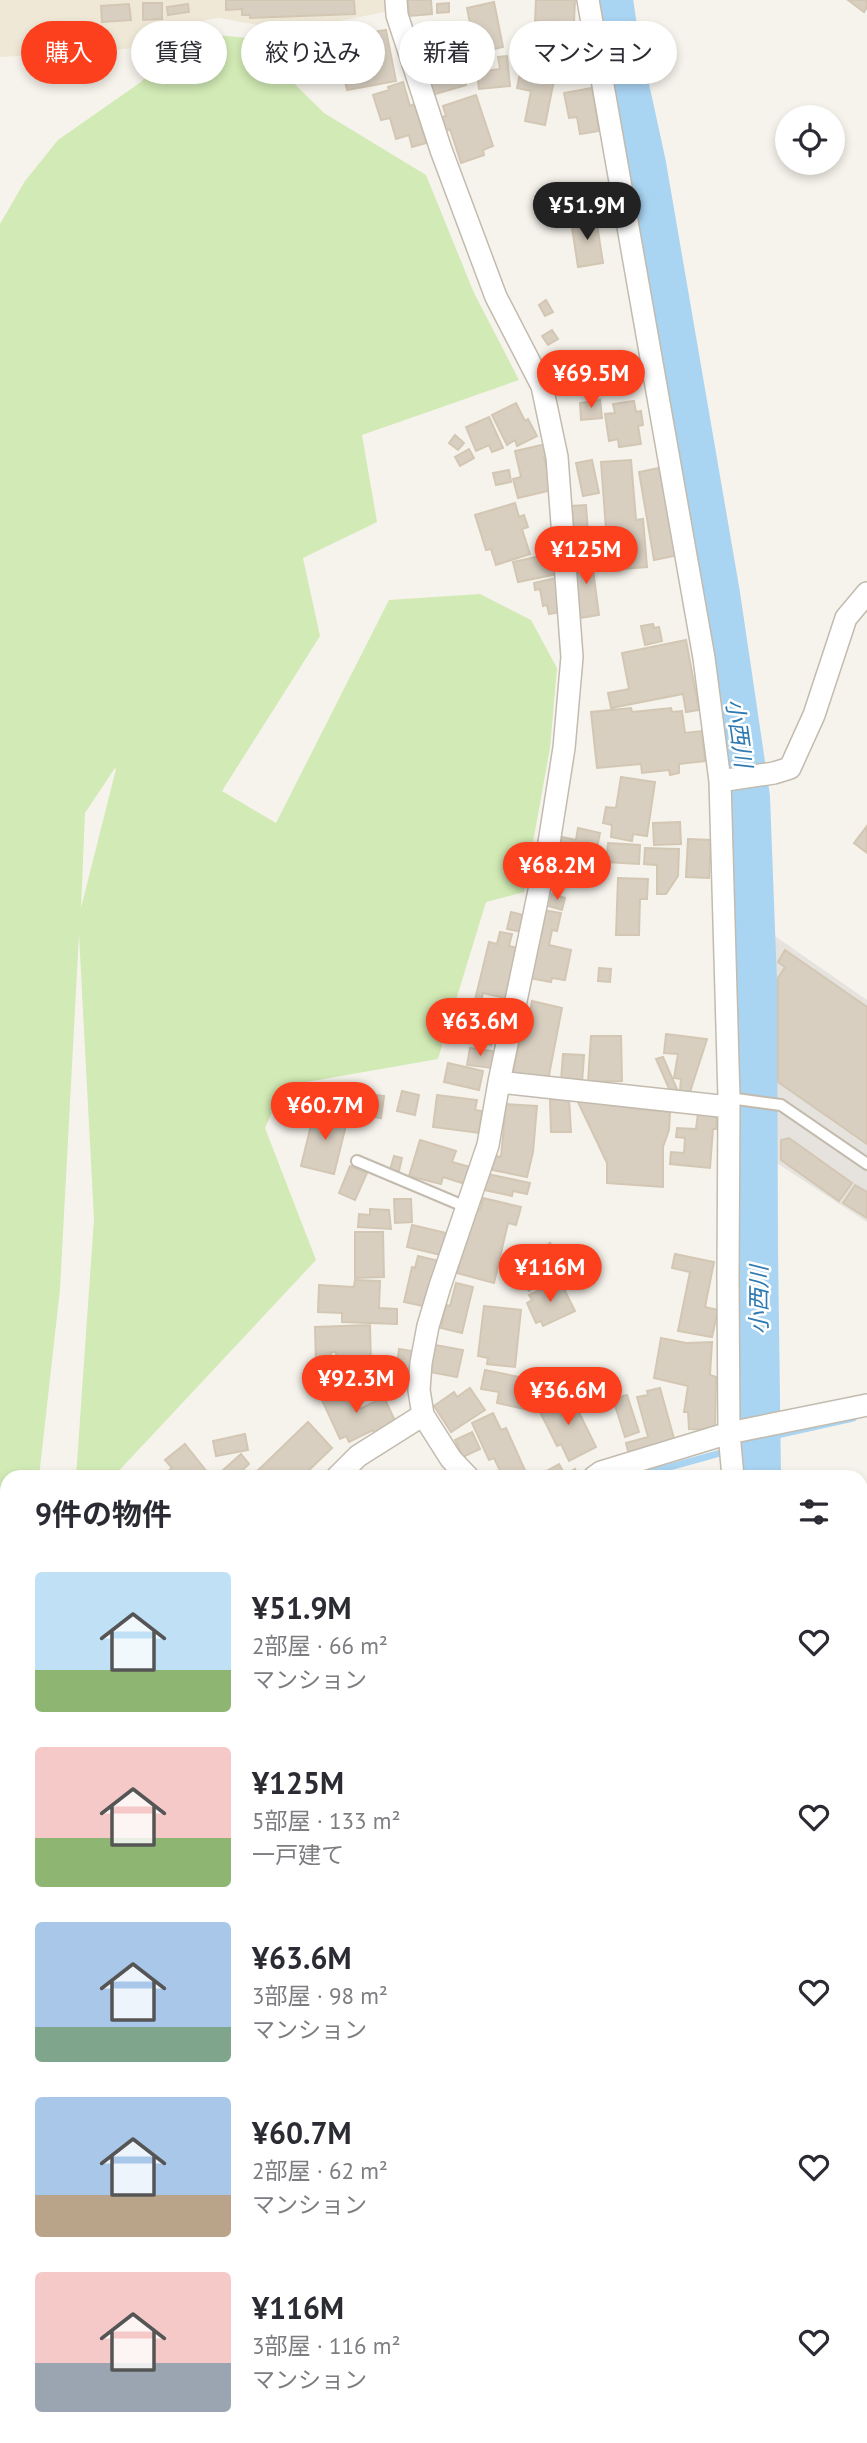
<!DOCTYPE html>
<html lang="ja">
<head>
<meta charset="utf-8">
<style>
  :root { --surface:#fff; --page:#f2f2f3; --text:#2b2b33; --muted:#7c7c81; --accent:#fc3f1d }
  body { margin:0; font-family:"PT Sans","Noto Sans JP",sans-serif; background:var(--page); color:var(--text); height:100vh; display:flex; flex-direction:column; font-size:26px; white-space:nowrap }
  * { box-sizing:border-box; margin:0 }
  p { font-size:23px; color:var(--muted) }
  .icon { flex:none; width:38px; height:38px; fill:none; stroke:currentColor; stroke-width:2; stroke-linecap:round; stroke-linejoin:round }
  .map { position:relative; flex:1; overflow:hidden }
  .sheet { position:absolute; left:0px; top:1470px; width:868px; height:973px; display:flex; flex-direction:column; background:var(--surface); border-radius:21px 21px 0 0; box-shadow:0 4px 10px #0003 }
  .sheet>* { flex:none }
  .hud { position:absolute; left:21px; top:21px; width:826px; height:63px; display:flex; gap:14px }
  .buttons { position:absolute; left:775px; top:105px; display:grid; gap:14px }
  .buttons a { display:grid; place-items:center; width:70px; height:70px; border-radius:50%; background:var(--surface); box-shadow:0 4px 10px #0003; font-size:35px }
  .price { position:absolute; translate:-50% -60px; padding:0 16px; border-radius:24px; background:var(--accent); color:#fff; font-size:23px; line-height:46px; filter:drop-shadow(0 2px 4px #0008) }
  .price::after { content:''; position:absolute; left:50%; top:42px; width:21px; height:16px; margin-left:-10px; background:inherit; clip-path:polygon(0 0,100% 0,50% 100%) }
  .price.active { background:#222; color:#fff }
  ul { padding:0; list-style:none }
  li { display:flex; align-items:center; gap:21px; height:175px; padding:0 35px }
  li span { display:grid; place-items:center; flex:none; width:196px; height:140px; border-radius:7px; color:#555 }
  li>.icon { margin-inline-start:auto }
  span .icon { width:84px; height:84px; fill:#fffc; stroke-width:1 }
  li b { font-size:30px }
  h2 { display:flex; justify-content:space-between; align-items:center; height:84px; padding:0 35px; font-size:30px }
  .tag { padding:0 24px; border-radius:32px; background:var(--surface); box-shadow:0 4px 10px #0003; font-size:24px; line-height:63px }
  .tag.active { background:var(--accent); color:#fff }
  .map>svg:first-child { display:block }
</style>
</head>
<body>
<div class="map">
<svg width="867" height="2443" viewBox="0 0 867 2443">
  <rect width="100%" height="100%" fill="#f6f3ec"/>
  <path fill="#e6e2dd" d="M766,930L867,1000V1222L766,1156Z"/>
  <path fill="#efe8d6" d="M0,0H388L389,11L291,31L219,18L188,23L127,49L0,57Z"/>
  <path fill="#d2eab5" fill-rule="evenodd" d="M183,32L248,38L324,113L426,175L474,293L519,380L362,435L377,522L303,558L320,636L222,791L276,823L389,600L480,594L531,620L557,668L550,748L524,892L486,902L438,1059L284,1086L265,1128L316,1260L113,1477H76L94,1219L79,935L60,1289L39,1477H7V1559L0,1558V224L25,181L58,140L141,82ZM115,768L116,769L81,908L85,813Z
    M7,1937V2436H861V2226L867,2244V2443H0V1942Z"/>
  <g fill="none" stroke-linecap="round" stroke-linejoin="round">
    <path stroke="#a9d4f2" stroke-width="7" d="M759,1439L853,1418
      M634,1477L760,1442
      M0,1764H7"/>
    <path stroke="#a9d4f2" stroke-width="42" d="M612,0L618,40L645,164L719,594L749,797L756,982L757,1249L760,1477
      M861,1665L867,1673"/>
  </g>
  <path fill="#d8cfc1" stroke="#d3c7b4" stroke-width="2" d="M226,0H354L355,14L250,18V15H242V9L226,10Z
    M408,0H431L432,14L409,16Z
    M536,0H575L574,22L535,21Z
    M848,0H867V7L864,12Z
    M494,2L503,47L476,53L467,8Z
    M143,3H162V19L143,20Z
    M449,3V12L437,13V4Z
    M129,4L131,20L102,22L101,6Z
    M188,4L189,12L168,15L167,7Z
    M449,23L466,85L432,95L415,33Z
    M386,30L396,81L347,90L343,71L331,73L328,57L321,59L317,41Z
    M583,37L590,77L559,82L557,74L563,73L561,60L569,58L566,39Z
    M306,42L309,54L316,58L314,63L321,66L317,75L285,59L292,44Z
    M507,56L510,86L479,89L477,72L500,69L498,57Z
    M521,69L544,74L543,78L554,80L545,125L525,121L531,91L517,88Z
    M403,82L410,106L414,104L426,143L412,147L409,135L396,139L390,118L381,120L373,95L389,90L388,87Z
    M592,88L599,131L580,134L577,117L569,118L564,93Z
    M476,95L493,146L483,150L484,155L461,163L450,129L446,131L442,117L446,116L443,106Z
    M596,218L603,263L578,267L571,221Z
    M546,300L553,312L545,316L539,305Z
    M552,330L558,339L548,345L542,336Z
    M600,400L602,418L581,420L580,403Z
    M634,401L636,412L641,411L643,425L638,426L641,444L619,447L618,439L609,441L605,414L615,413L613,404Z
    M516,403L525,421L528,419L537,436L517,446L515,440L507,445L492,415Z
    M489,417L503,448L492,452L489,445L476,451L466,427Z
    M455,435L464,443L458,450L449,443Z
    M546,444L548,456L544,457L552,490L518,498L513,479L521,477L515,451Z
    M469,449L474,458L460,466L455,457Z
    M592,460L599,493L583,496L576,463Z
    M631,460L636,520L643,519L647,567L609,570L601,462Z
    M659,468L665,498H668L679,555L654,560L639,472Z
    M509,470L511,482L496,485L493,473Z
    M515,503L519,517L524,515L528,527L522,529L530,554L496,565L491,549L486,550L475,515Z
    M586,505L589,547L574,548L571,506Z
    M554,553L558,574L518,582L513,562Z
    M591,555L599,615L580,618L572,558Z
    M556,578L560,612L549,614L547,605L543,606L540,589L535,590L534,583Z
    M653,624L654,628L659,627L662,641L645,645L641,626Z
    M686,640L699,710L686,712L683,694L611,708L608,693L629,689L622,653Z
    M631,708L632,712L671,708L672,712L682,711L685,733L702,731L705,761L679,764V773L670,775L669,770L642,773L641,764L597,768L591,712Z
    M621,777L655,782L647,836L633,834L632,841L611,837L612,825L603,823L606,807L616,808Z
    M680,822L681,844L654,845L653,823Z
    M867,826V853L854,843Z
    M578,828L600,833L594,863L586,861L583,875L555,869L562,837L576,840Z
    M688,839L711,840L709,878L686,877Z
    M608,843L640,845L639,864L606,862Z
    M645,848L679,849L678,876L666,894H657V865L644,864Z
    M618,878L648,879L647,899H640L639,935H616Z
    M552,894L565,898L562,910L549,906Z
    M543,910L561,913L557,931L552,930L549,945L571,950L565,980L552,978L551,982L529,978Z
    M511,912L527,916L523,932L507,929Z
    M500,932L512,934L509,946L517,948L505,998L483,993L481,1001L475,1000L489,942L497,944Z
    M785,950L867,1007V1144L778,1082V978L785,967L778,962Z
    M599,968L611,969L610,982L598,981Z
    M532,1001L562,1008L548,1080L513,1073L524,1017L529,1018Z
    M464,1007L500,1021L491,1045L455,1031Z
    M666,1034L707,1039L690,1092L680,1091L681,1079L674,1078L678,1054L664,1053Z
    M591,1036H621L622,1081L588,1082Z
    M470,1048L493,1051L492,1068L467,1065Z
    M563,1054L584,1055L582,1083L561,1081Z
    M663,1057L677,1089L670,1091L656,1059Z
    M448,1063L483,1071L479,1090L444,1082Z
    M324,1086L340,1090L336,1109L320,1105Z
    M351,1091L384,1096L381,1118L348,1113Z
    M402,1091L419,1095L415,1115L397,1111Z
    M437,1095L477,1100L475,1110L482,1111L479,1133L433,1127Z
    M569,1099L571,1132H551L550,1100Z
    M577,1100L629,1108L670,1112L669,1130L663,1147V1187L607,1183V1163Z
    M506,1104L537,1106L533,1152L527,1177L492,1170L496,1156L501,1157Z
    M315,1109L348,1117L334,1174L301,1166Z
    M698,1113L717,1115L716,1129H713L710,1168L670,1164L671,1152L684,1153L685,1138L676,1137L677,1128L696,1129Z
    M789,1138L852,1183L839,1201L781,1160V1140Z
    M420,1140L456,1151L452,1162L470,1167L465,1184L443,1177L441,1184L409,1176Z
    M394,1156L402,1158L399,1171L390,1170Z
    M350,1166L367,1173L355,1200L339,1193Z
    M488,1174L530,1183L527,1194L513,1191L512,1196L484,1190Z
    M855,1185L867,1192V1218L843,1203Z
    M483,1198L521,1207L516,1225L508,1223L494,1283L457,1273L473,1208L480,1210Z
    M394,1199H411L412,1222L395,1223Z
    M370,1209L389,1210L391,1229L358,1227L359,1214L370,1215Z
    M412,1225L446,1233L441,1255L407,1247Z
    M355,1232H383L384,1277L355,1278Z
    M550,1243L564,1261L529,1291L514,1273Z
    M675,1254L714,1262L705,1307L718,1310L712,1337L678,1331L690,1272L672,1268Z
    M418,1256L439,1261L428,1307L404,1302L412,1267L415,1268Z
    M355,1280L380,1281L379,1308L397,1309V1324L342,1322V1313L318,1312L319,1285L354,1287Z
    M560,1281L575,1311L543,1326L541,1321L536,1323L527,1303L532,1300L529,1295Z
    M456,1283L473,1287L462,1333L441,1328L446,1305L450,1306Z
    M484,1306L521,1310L515,1367L487,1364L488,1358L478,1356Z
    M370,1325L371,1366L337,1367L336,1352H331V1363H316L315,1327Z
    M661,1338L686,1343L712,1342L710,1375L716,1377L715,1430L689,1429L688,1412H684L688,1386L654,1378Z
    M435,1345L463,1350L457,1377L430,1372Z
    M399,1349L412,1351L409,1373L396,1371Z
    M485,1370L539,1381L534,1411L497,1403L499,1392L481,1389Z
    M566,1378L571,1387L548,1403L542,1394Z
    M348,1385L360,1409L384,1397L396,1423L374,1433L373,1430L349,1442L346,1436L340,1439L321,1398Z
    M470,1388L485,1410L451,1432L434,1406L454,1392L457,1397Z
    M660,1388L675,1442L629,1455L626,1443L648,1437L637,1397L648,1395L647,1391Z
    M570,1394L596,1447L569,1461L561,1444L557,1446L539,1410Z
    M627,1395L639,1432L625,1437L613,1399Z
    M493,1413L501,1430L506,1428L528,1477H503L494,1458L489,1460L472,1423Z
    M308,1422L332,1448L302,1477H251Z
    M472,1432L480,1449L463,1457L455,1440Z
    M245,1434L248,1450L216,1456L213,1441Z
    M185,1444L211,1477H172L167,1472L172,1468L165,1460Z
    M241,1454L249,1464L235,1477H228L222,1471Z
    M559,1464L565,1475L575,1469L579,1477H536Z
    M867,1504V1545H861V1505Z
    M7,1587V1625L0,1618V1594Z
    M0,1671L7,1677V1694L0,1702Z
    M867,1901V1923L861,1913V1904Z
    M867,1955V1996L861,1980V1958Z"/>
  <g fill="none" stroke-linecap="round" stroke-linejoin="round">
    <defs>
      <path id="service" d="M729,1098L781,1105L867,1164
        M357,1161L466,1207"/>
      <path id="minor" d="M396,0L397,15L441,150L496,297L542,386L557,457L572,657L564,748L549,843L499,1082L488,1145L440,1286L428,1326L421,1363L419,1390L423,1415L451,1459L468,1477
        M588,0L704,658L720,781L729,1098L728,1278L729,1433L733,1477
        M720,781L774,773L790,768L814,715L846,618L867,593
        M499,1082L729,1107
        M337,1477L358,1456L423,1415
        M594,1477L601,1472L729,1433L867,1405
        M861,1708L867,1717
        M0,1743H7
        M861,1797L867,1795"/>
    </defs>
    <use href="#service" stroke="#c2bbae" stroke-width="14"/>
    <use href="#minor" stroke="#c2bbae" stroke-width="24"/>
    <use href="#service" stroke="#fff" stroke-width="10"/>
    <use href="#minor" stroke="#fff" stroke-width="21"/>
  </g>
  <g text-anchor="middle" stroke-width="5" stroke-linejoin="round" paint-order="stroke">
    <g font-size="23" font-style="italic" fill="#2e7ab2" stroke="#fff">
      <text transform="translate(739 733) rotate(82)" y="8">小西川</text>
      <text transform="translate(759 1300) rotate(-90)" y="8">小西川</text>
    </g>
  </g>
</svg>
<div class="buttons">
<a><svg class="icon" aria-label="locate" viewBox="0 0 24 24"><circle cx="12" cy="12" r="6"/><path d="M12 2v4M12 18v4M2 12h4M18 12h4"/></svg></a>
</div>
<b class="price active" style="left:587px;top:242px">¥51.9M</b>
<b class="price" style="left:591px;top:410px">¥69.5M</b>
<b class="price" style="left:586px;top:586px">¥125M</b>
<b class="price" style="left:557px;top:902px">¥68.2M</b>
<b class="price" style="left:480px;top:1058px">¥63.6M</b>
<b class="price" style="left:325px;top:1142px">¥60.7M</b>
<b class="price" style="left:550px;top:1304px">¥116M</b>
<b class="price" style="left:356px;top:1415px">¥92.3M</b>
<b class="price" style="left:568px;top:1427px">¥36.6M</b>
<div class="hud">
<a class="tag active">購入</a>
<a class="tag">賃貸</a>
<a class="tag">絞り込み</a>
<a class="tag">新着</a>
<a class="tag">マンション</a>
</div>
<section class="sheet">
<h2>9件の物件<svg class="icon" aria-label="filters" viewBox="0 0 24 24"><path d="M4 7h16M4 17h16"/><circle cx="9" cy="7" r="2"/><circle cx="15" cy="17" r="2"/></svg></h2>
<ul>
<li><span style="background:linear-gradient(#bfe0f5 70%,#8fb573 0)"><svg class="icon" aria-label="home" viewBox="0 0 24 24"><path d="M3 11l9-7 9 7M6 9v11h12V9"/></svg></span><div><b>¥51.9M</b><p>2部屋 · 66 m²</p><p>マンション</p></div><svg class="icon" aria-label="heart" viewBox="0 0 24 24"><path d="M12 20l-8-8c-3-5 5-10 8-4 3-6 11-1 8 4z"/></svg></li>
<li><span style="background:linear-gradient(#f6c9c9 65%,#8fb573 0)"><svg class="icon" aria-label="home" viewBox="0 0 24 24"><path d="M3 11l9-7 9 7M6 9v11h12V9"/></svg></span><div><b>¥125M</b><p>5部屋 · 133 m²</p><p>一戸建て</p></div><svg class="icon" aria-label="heart" viewBox="0 0 24 24"><path d="M12 20l-8-8c-3-5 5-10 8-4 3-6 11-1 8 4z"/></svg></li>
<li><span style="background:linear-gradient(#a9c7e8 75%,#7fa58c 0)"><svg class="icon" aria-label="home" viewBox="0 0 24 24"><path d="M3 11l9-7 9 7M6 9v11h12V9"/></svg></span><div><b>¥63.6M</b><p>3部屋 · 98 m²</p><p>マンション</p></div><svg class="icon" aria-label="heart" viewBox="0 0 24 24"><path d="M12 20l-8-8c-3-5 5-10 8-4 3-6 11-1 8 4z"/></svg></li>
<li><span style="background:linear-gradient(#a9c7e8 70%,#b9a48a 0)"><svg class="icon" aria-label="home" viewBox="0 0 24 24"><path d="M3 11l9-7 9 7M6 9v11h12V9"/></svg></span><div><b>¥60.7M</b><p>2部屋 · 62 m²</p><p>マンション</p></div><svg class="icon" aria-label="heart" viewBox="0 0 24 24"><path d="M12 20l-8-8c-3-5 5-10 8-4 3-6 11-1 8 4z"/></svg></li>
<li><span style="background:linear-gradient(#f6c9c9 65%,#9aa5b1 0)"><svg class="icon" aria-label="home" viewBox="0 0 24 24"><path d="M3 11l9-7 9 7M6 9v11h12V9"/></svg></span><div><b>¥116M</b><p>3部屋 · 116 m²</p><p>マンション</p></div><svg class="icon" aria-label="heart" viewBox="0 0 24 24"><path d="M12 20l-8-8c-3-5 5-10 8-4 3-6 11-1 8 4z"/></svg></li>
</ul>
</section>
</div>
</body>
</html>
